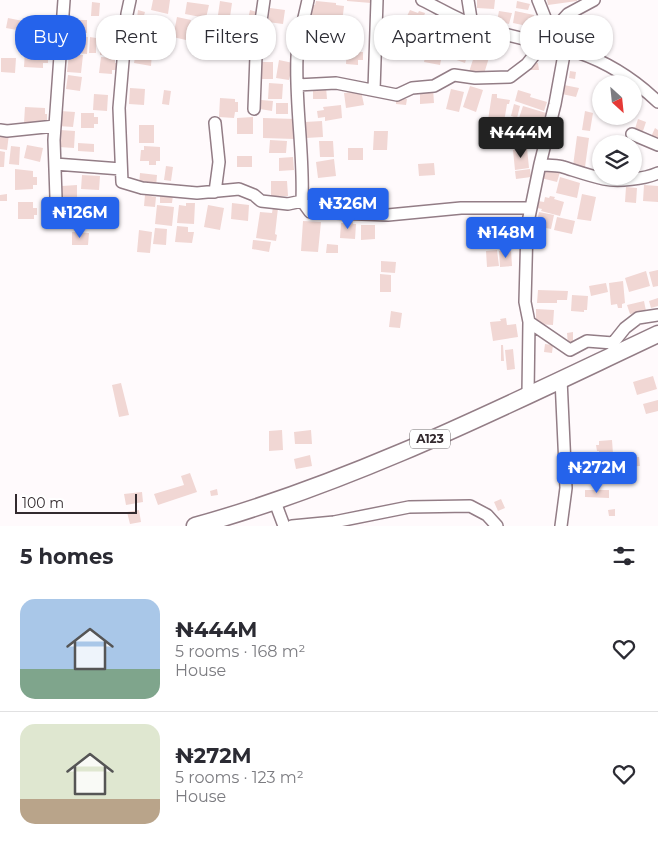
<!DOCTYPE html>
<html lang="en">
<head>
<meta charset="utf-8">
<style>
  :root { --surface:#fff; --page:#f2f2f3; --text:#2b2b33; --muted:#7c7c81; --line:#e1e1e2; --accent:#2563eb }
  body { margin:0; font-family:Montserrat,sans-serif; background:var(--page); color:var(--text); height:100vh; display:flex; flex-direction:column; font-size:19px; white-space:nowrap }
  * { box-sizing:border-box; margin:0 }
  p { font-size:16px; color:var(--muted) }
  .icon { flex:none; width:28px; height:28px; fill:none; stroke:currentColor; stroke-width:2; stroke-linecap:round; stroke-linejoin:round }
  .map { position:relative; height:526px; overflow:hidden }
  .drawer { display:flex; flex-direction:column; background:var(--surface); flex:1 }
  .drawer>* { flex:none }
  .top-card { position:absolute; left:15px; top:15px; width:629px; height:45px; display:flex; gap:10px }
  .needle { width:32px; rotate:153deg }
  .tools { position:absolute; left:592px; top:75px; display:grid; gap:10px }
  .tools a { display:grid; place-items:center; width:50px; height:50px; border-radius:50%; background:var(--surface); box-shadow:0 1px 4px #0004; font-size:25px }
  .scale { position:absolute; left:15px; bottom:12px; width:122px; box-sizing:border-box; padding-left:5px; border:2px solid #332a2e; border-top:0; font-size:14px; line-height:18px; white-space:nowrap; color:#332a2e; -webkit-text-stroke:4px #fff; paint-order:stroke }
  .price { position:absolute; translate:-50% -42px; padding:0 11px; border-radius:5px; background:var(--accent); color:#fff; font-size:16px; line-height:32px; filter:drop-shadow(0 1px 2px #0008) }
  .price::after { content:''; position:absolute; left:50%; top:30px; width:15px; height:11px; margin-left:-8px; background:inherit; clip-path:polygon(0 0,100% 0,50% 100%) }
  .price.on { background:#222; color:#fff }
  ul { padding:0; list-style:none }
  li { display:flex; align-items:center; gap:15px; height:125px; padding:0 20px }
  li+li { border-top:1px solid var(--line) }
  li span { display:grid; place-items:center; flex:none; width:140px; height:100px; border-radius:15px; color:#555 }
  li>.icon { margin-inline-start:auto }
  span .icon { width:60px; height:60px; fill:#fffc; stroke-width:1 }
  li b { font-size:21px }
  h2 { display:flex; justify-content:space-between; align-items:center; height:60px; padding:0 20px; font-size:21px }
  .chip { padding:0 18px; border-radius:20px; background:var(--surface); box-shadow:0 1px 4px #0004; font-size:18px; line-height:45px }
  .chip.on { background:var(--accent); color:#fff }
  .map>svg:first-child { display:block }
</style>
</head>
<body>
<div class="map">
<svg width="658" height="526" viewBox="0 0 658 526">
  <rect width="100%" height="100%" fill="#fffafc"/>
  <path fill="#f1d7d4" d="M153,0H170L168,14L151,10Z
    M347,0H371V3L347,1Z
    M477,0H495L494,9L477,8Z
    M547,0H577V1L548,5Z
    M220,1L232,3L230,17L218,15Z
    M316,1L336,3V5L344,6L342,23L330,22V16H324V21L311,20L313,5H315Z
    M517,1L530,4L528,10L516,8Z
    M92,2L100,3L99,16H91Z
    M187,2L209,5L206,18L185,14Z
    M270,8L285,10L283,24L268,22Z
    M138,10L145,12L143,19L137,18Z
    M250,10L257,12L254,21L248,19Z
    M410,10L418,13L419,11L425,13L422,22L407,16Z
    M499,11L512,13L509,24L497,21Z
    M515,11L534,15L532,27L513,23Z
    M177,17L191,20L186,40L173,37Z
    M8,18L23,21L20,33L17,32V30L6,28Z
    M394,18L406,20L404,36H423L422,52L404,51V39L391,37L389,46L377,44L379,25L392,27Z
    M73,20H87V33H73Z
    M152,20L163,22L162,28L151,26Z
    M604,20L606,35L589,38L587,23Z
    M438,22L451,25L448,36L435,33Z
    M218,23H234L233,56H217Z
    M135,27L167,32L165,48L156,47L158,37L134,34Z
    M321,27L344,28L343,43L320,42Z
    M24,29L33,31L30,47L20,45Z
    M309,30L318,31L317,43L307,42Z
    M69,36L88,37L87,54L76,53L77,47H68Z
    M90,37L96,38V53H89Z
    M458,39L471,43L465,63L451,58Z
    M478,44L492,48L483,77L469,72Z
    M100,45L116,46L115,55H100Z
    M347,47L359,48V52H363V60H358V65L346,64Z
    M427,47L443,50L440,65L424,62Z
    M25,51L44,52V56L48,57V63H43V68L24,67Z
    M136,51L152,53L151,66L134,63Z
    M69,54L83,55L81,73L67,72Z
    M101,57L115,58V63H118L117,70H112V74L99,73Z
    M1,58H16L15,73L1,72Z
    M279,60L293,63L289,80L276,78Z
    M258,62H273V79H258Z
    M529,63H538L539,70H529Z
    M570,71L576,72L575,79L569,78Z
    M68,75L82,77L80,91L66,89Z
    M269,83L283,84L282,99H268Z
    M564,85L579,88L576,97L562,94Z
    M470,86L483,90L476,112L463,107Z
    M313,87H326L327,99H313Z
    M130,88L145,89L144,105L129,104Z
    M433,88L434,103L420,104V89Z
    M451,89L464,92L459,112L446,109Z
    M164,90L171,91L169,105L162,104Z
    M518,90L531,94L530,97L547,102L544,111L515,101Z
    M361,91L364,105L346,108L344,93Z
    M94,94L108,95L107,111L93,110Z
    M492,94H497V98L510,100L509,104H507L504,122L488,120Z
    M601,94V112L596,111Z
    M220,98L235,99V102H238V112H235L234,118L219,117Z
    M396,98L407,99L406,105L396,104Z
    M261,100L273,101L272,111L260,109Z
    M276,103H288V114H276Z
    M514,104L520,106L517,118L511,116Z
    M341,105L342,118L325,121V117L318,118L317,111L324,110L323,107Z
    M523,106L546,113L541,126L519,118Z
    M25,107L45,108V114H47V121H44V125L24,123Z
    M60,111L75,112L73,127L58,126Z
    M585,111L593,113L590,131L582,130Z
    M81,113H94V117H98V124H94V128H81Z
    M253,117V134H237V118Z
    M263,118L296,119L295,139L263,138Z
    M638,119L646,122L642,134L634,132Z
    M322,121L323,137L306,138L305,122Z
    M513,123L522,125L520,130L512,129Z
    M139,125H154V143H139Z
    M655,128L658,130V142L650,139Z
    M60,130L75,131L74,148L59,147Z
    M374,131H388L387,150H373Z
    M0,133L9,134L7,150L0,149Z
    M513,133L531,135L530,146L512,145Z
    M533,133L543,134L542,142H539L538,146L532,145Z
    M577,136L589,138L585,167L573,166Z
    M270,140L287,141L286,153H269Z
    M319,141H333L334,157H320Z
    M78,143L94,144V152L78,151Z
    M27,145L43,148L40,162L24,158Z
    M11,146L20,147L19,165L9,164Z
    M144,146L160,147V161H156V165H149V161H140L141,150H144Z
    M348,148H363V160H348Z
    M527,148L529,168L515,170L513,150Z
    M0,151L5,152L4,167H0Z
    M237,156H252V167H237Z
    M293,157L294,170L279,171V158Z
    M334,159L336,176L318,178L316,162Z
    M434,163L435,175L419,176L418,164Z
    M166,166L173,167L171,181L164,180Z
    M544,168L560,172L557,182L541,178Z
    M15,169L33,171V177H37V185H33V189L15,190Z
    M530,169L531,177L516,179L515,171Z
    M140,173L157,175L156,187L139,185Z
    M82,175L100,176L99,190L81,189Z
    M560,177L580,183L577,198L556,193Z
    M271,181H287L288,196H271Z
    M77,185V200L63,201L62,186Z
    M644,185L658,186V202L643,201Z
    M626,187L637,188L636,203L625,202Z
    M313,189L314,200L305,201L304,190Z
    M7,194V201H0V195Z
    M160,194L173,195L172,203H160Z
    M582,194L596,197L591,221L577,219Z
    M145,195L156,197L155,207L144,206Z
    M550,196L555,197L554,199L564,202L560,216L541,211L542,209L537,208L538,201L544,202L545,197L549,198Z
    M18,202H33V208H37V215H34V219H18Z
    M186,203H195L194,224L177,223L179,205L186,206Z
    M232,203L249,205L248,221L231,219Z
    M157,205L174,207L172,226L155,224Z
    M208,205L224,208L220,230L204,227Z
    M273,207L278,208L275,234L277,235L276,241L256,238L260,212L272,213Z
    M91,210L92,224L67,226L66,218H69V211Z
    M539,212L554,215L551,229L536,226Z
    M557,217L575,221L572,234L554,230Z
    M345,220L353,221V224H356L355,239L340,238L341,223H345Z
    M303,221L321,222L318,252L301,251Z
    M504,222L505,233L490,234L489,223Z
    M361,225H375V239L361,240Z
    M177,226L188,227V232H194L192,243L175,242Z
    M155,228L167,229L166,245L153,244Z
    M139,230L152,232L150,253L137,252Z
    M72,232L89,233L88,245H72Z
    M253,240L271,242L269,252L252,249Z
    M327,244L338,245V253H326Z
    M497,250L499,266L487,267L486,251Z
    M511,250L512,266L500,267L499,251Z
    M381,261L396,262L395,273L381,272Z
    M658,270V286L653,287L649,272Z
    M646,271L650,286L629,292L625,278Z
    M380,274L391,275V292H380Z
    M623,281L625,303L622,304V308H618L617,304L611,305L609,283Z
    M606,283L608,292L591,296L589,286Z
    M538,290L568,291L567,300H557V303H537Z
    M572,295L588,296L587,310H584V312L571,311Z
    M658,298V306L651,308L649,301Z
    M644,301L646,311L630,314L627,305Z
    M536,309L554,310L553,325L536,324Z
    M391,311L402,313L400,328L389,327Z
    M506,318L507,325L516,324L518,337L493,341L490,322L501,321L500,319Z
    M573,332V344L568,345L567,333Z
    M545,344L553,345L552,353L544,352Z
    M501,345H503L504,361H501Z
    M513,349L515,369L507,370L505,350Z
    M653,376L657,389L637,395L633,382Z
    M121,383L129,415L119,417L112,385Z
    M658,400V411L646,414L643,404Z
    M282,430L283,450L269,451V431Z
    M311,430L312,444H295L294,432Z
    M612,440L613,454L599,455V451H597L596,445H599V441Z
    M310,455L312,466L296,469L294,459Z
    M639,457L640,466L621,467L620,458Z
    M581,465H594V480H581Z
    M190,473L197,492L158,505L154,494L184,485L181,476Z
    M217,489L218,495L211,496L210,491Z
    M585,490H609V498L585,497Z
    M142,492L143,502L126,505L124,494Z
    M501,499L505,508L498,511L494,502Z
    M615,509V516H609L608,510Z
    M139,510L141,522L130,524L127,512Z"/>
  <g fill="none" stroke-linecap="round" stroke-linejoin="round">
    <defs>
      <path id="minor" d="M130,0L127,14L119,108L122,182L142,188L197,193L239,189L254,195L261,201L288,204L302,201C304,153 295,105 297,57C298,39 304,19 308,0
        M422,0C439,8 456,19 474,25C507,37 543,42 577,52C607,62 635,80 658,102
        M468,0L472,25
        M538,0L546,20L557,26L568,14L594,0
        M565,49L555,104L540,164C547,166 558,165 563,167C576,171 590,176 604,179C618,182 645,179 658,173
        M451,50L462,20
        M297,85L336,83L397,95L412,88L434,86L454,75L475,78L510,77L527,64L557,26L578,53
        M374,90L377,0
        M254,109L256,56L264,0
        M0,130L7,131L55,126
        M632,134L658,145
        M55,164L121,169
        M215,192L219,162L215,123
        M56,198L54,140L64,0
        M302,201L310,212L388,215L461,208H530
        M529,322L570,350L587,341L613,343L615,354
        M613,343L625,328L638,318L658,315
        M561,379L566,488L561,526
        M528,394L529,322L525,302L527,227L540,164
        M275,502L284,526
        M292,526L334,522L409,507L470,506L487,515L497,526"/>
      <path id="highway" d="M195,526C357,481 507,405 658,334"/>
    </defs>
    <use href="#minor" stroke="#937d86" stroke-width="14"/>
    <use href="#highway" stroke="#937d86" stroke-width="19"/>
    <use href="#minor" stroke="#fff" stroke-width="11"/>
    <use href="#highway" stroke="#fff" stroke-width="16"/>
  </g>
  <g text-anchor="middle" stroke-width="5" stroke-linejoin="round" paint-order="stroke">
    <rect fill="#fff" stroke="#706a6d" stroke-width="1" x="410" y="429.5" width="40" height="19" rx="4"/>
    <g font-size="12" font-weight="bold" fill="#332a2e">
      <text x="430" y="443">A123</text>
    </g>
  </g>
</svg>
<div class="tools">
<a><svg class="needle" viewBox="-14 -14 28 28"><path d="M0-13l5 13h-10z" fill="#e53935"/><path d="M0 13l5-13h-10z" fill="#7c7c81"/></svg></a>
<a><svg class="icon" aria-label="layers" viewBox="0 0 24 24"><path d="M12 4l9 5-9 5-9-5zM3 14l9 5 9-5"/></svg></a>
</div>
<div class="scale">100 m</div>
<b class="price on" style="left:521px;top:159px">₦444M</b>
<b class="price" style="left:348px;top:230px">₦326M</b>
<b class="price" style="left:80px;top:239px">₦126M</b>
<b class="price" style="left:506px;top:259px">₦148M</b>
<b class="price" style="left:597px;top:494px">₦272M</b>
<div class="top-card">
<a class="chip on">Buy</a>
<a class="chip">Rent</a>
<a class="chip">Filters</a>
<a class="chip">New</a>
<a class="chip">Apartment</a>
<a class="chip">House</a>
</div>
</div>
<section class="drawer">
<h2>5 homes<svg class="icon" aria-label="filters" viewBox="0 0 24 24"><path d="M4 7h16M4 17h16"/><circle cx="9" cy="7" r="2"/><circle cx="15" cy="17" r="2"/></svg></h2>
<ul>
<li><span style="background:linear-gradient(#a9c7e8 70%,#7fa58c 0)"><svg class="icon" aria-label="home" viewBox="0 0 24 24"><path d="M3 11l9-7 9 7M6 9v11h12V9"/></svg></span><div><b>₦444M</b><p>5 rooms · 168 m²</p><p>House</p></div><svg class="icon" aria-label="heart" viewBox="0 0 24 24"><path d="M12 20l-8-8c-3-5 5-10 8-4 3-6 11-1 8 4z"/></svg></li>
<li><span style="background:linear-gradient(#dfe7d0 75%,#b9a48a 0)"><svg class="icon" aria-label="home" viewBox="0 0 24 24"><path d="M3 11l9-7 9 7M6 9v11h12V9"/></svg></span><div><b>₦272M</b><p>5 rooms · 123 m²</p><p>House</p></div><svg class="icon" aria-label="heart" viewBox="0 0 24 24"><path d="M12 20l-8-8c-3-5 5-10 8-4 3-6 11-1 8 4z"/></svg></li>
</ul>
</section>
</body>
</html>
